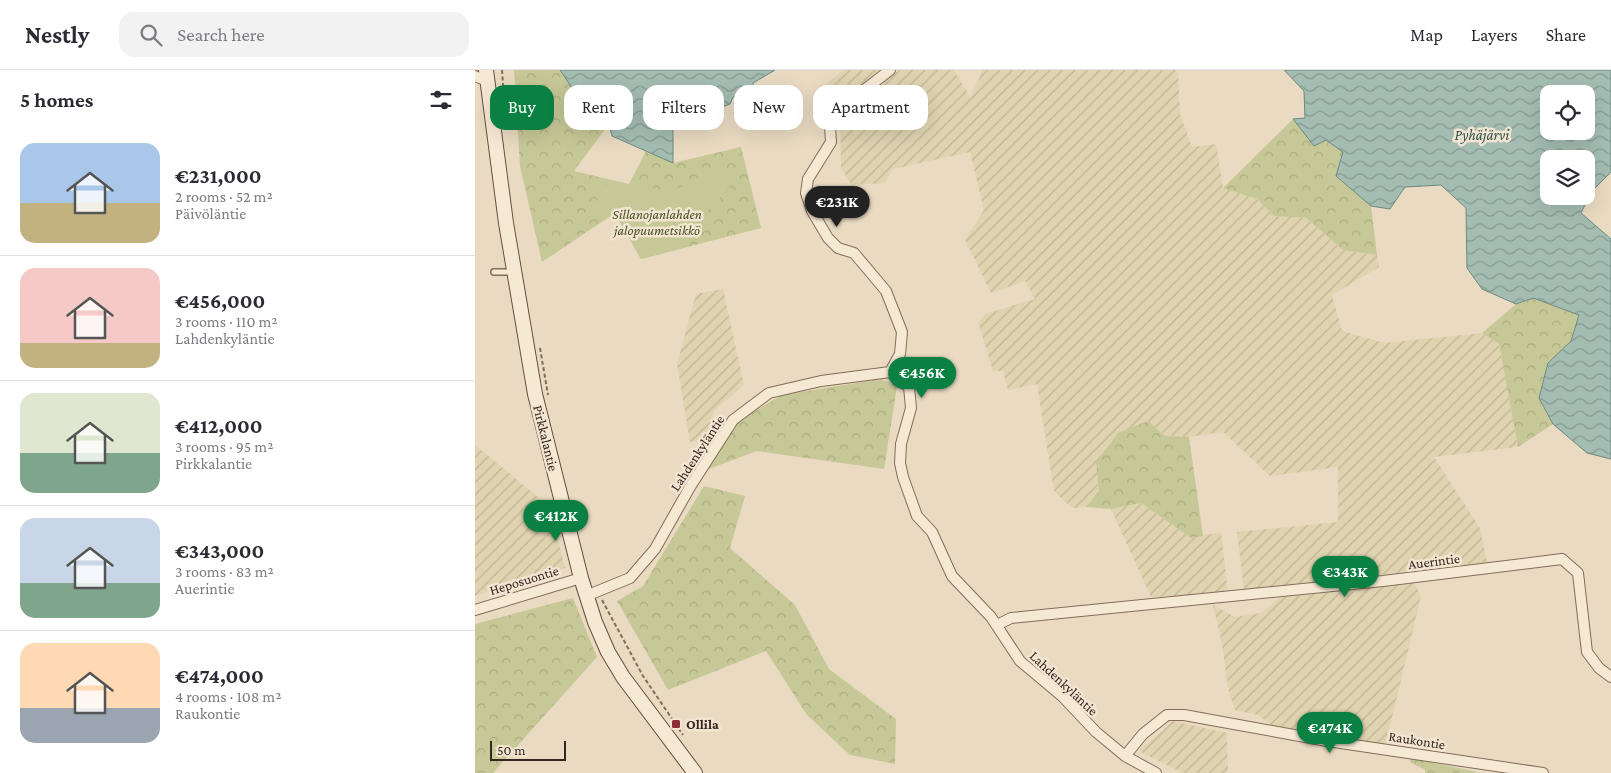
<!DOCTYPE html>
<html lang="en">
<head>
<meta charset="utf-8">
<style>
  :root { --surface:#fff; --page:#f2f2f3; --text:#2b2b33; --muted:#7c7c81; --line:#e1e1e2; --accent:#0b8043 }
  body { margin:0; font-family:"Crimson Pro",serif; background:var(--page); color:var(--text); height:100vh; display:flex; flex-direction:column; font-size:19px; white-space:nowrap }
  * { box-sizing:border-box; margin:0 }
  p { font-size:16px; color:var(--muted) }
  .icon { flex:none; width:28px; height:28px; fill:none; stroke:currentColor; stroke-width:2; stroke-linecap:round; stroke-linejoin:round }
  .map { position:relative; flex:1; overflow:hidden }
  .details { display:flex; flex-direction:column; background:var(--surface); width:475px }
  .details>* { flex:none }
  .guide { position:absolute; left:15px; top:15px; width:475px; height:45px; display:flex; gap:10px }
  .tools { position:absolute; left:1065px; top:15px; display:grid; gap:10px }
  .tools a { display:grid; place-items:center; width:55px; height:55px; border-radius:10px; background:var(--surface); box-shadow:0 5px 20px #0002; font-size:25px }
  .scale { position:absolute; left:15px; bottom:12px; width:76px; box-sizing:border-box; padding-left:5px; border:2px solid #34261e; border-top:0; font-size:14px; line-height:18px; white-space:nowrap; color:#34261e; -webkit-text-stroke:4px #f2e5d1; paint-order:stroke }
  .price { position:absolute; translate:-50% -42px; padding:0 11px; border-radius:18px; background:var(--accent); color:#fff; font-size:16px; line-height:32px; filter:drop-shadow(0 1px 2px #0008) }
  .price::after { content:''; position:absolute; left:50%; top:30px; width:15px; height:11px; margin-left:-8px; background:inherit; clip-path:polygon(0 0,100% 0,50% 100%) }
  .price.active { background:#222; color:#fff }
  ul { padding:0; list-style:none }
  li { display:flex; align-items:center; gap:15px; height:125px; padding:0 20px }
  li+li { border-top:1px solid var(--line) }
  li span { display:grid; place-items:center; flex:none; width:140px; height:100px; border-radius:15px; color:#555 }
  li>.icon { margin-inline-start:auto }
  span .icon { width:60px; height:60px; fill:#fffc; stroke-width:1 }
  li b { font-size:21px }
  h2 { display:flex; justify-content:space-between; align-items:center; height:60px; padding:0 20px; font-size:21px }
  .pill { padding:0 18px; border-radius:15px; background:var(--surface); box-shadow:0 5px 20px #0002; font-size:18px; line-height:45px }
  .pill.active { background:var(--accent); color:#fff }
  header { display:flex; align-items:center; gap:30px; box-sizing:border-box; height:70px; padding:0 25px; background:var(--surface); border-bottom:1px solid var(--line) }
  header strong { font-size:24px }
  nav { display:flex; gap:28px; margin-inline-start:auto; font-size:18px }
  .search { width:350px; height:45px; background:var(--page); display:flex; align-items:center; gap:12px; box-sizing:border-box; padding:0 18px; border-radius:15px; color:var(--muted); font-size:19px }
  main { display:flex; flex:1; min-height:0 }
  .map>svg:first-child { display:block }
</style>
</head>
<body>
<header>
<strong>Nestly</strong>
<div class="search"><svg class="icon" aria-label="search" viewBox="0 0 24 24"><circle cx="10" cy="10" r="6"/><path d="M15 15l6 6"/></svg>Search here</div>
<nav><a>Map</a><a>Layers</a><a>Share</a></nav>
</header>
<main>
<section class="details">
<h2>5 homes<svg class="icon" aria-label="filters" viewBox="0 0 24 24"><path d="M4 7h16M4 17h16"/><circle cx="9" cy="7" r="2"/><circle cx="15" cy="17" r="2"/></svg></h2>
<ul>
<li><span style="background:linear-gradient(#a9c7e8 60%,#c2b280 0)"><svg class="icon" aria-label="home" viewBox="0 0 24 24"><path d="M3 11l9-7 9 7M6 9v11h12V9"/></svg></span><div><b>€231,000</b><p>2 rooms · 52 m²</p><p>Päivöläntie</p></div></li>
<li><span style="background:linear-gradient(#f6c9c9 75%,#c2b280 0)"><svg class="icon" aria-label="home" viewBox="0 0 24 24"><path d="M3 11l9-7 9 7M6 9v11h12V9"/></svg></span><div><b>€456,000</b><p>3 rooms · 110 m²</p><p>Lahdenkyläntie</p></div></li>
<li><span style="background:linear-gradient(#dfe7d0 60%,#7fa58c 0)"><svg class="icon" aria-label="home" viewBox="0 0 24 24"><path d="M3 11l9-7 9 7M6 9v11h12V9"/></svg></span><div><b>€412,000</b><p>3 rooms · 95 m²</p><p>Pirkkalantie</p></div></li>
<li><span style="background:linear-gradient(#c9d6e8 65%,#7fa58c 0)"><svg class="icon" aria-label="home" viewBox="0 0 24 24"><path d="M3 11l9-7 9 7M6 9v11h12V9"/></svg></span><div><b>€343,000</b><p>3 rooms · 83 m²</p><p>Auerintie</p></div></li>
<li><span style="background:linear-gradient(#ffd9b3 65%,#9aa5b1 0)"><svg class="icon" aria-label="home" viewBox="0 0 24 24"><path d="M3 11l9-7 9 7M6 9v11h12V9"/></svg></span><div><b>€474,000</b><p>4 rooms · 108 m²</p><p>Raukontie</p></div></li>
</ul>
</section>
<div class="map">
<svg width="1136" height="703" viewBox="0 0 1136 703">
  <defs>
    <pattern id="farmland-furrows" width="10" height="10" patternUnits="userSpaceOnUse" patternTransform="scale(1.25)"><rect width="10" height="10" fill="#dfd3b0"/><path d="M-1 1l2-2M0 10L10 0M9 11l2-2" fill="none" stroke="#c0b597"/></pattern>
    <pattern id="forest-crowns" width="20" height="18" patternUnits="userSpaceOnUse" patternTransform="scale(1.25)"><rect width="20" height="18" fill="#c7c897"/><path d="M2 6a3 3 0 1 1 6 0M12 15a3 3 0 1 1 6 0" fill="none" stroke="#acac82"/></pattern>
    <pattern id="water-waves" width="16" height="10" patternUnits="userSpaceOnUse" patternTransform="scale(1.25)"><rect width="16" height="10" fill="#a4bdb3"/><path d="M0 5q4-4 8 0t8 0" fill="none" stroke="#869991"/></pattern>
  </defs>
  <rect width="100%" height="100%" fill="#eadac2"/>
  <path fill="url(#farmland-furrows)" d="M368,0H404L359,37L350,15Z
    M426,0H479L495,27L508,0H700L703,2L705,44L717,77L741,74L748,118L782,129L799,146L831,148L868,180L902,185L904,197L857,225L867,261L909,273L1007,263L1024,274L1043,377L959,387L1005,458L1012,492L769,521L762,462L863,452V397L795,406L748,362L714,367L690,366L673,351L621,393L624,421L611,437L597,438L579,421L562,314L533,320L528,301H518L503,252L510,244L560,229L550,211L516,223L490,170L509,140L495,82L418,99L410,113L377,115L366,98L365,50L419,3Z
    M248,219L269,315L240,340L229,369L215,372L202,294L221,224Z
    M0,375L74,436L90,498L0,526Z
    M666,433L716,468L746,462L753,523L676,527L636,439Z
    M939,512L946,526L910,677L800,658L783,645L760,640L753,618L747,574L738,535L760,547L786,543L804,528Z
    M698,651L752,663L753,703H707L664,681Z"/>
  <path fill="url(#forest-crowns)" d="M39,0H85L112,40L134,54L99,101L154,114L171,81L198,93L266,77L286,158L166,189L140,143L67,192L45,96Z
    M818,49L839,76L851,70L868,82L861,106L896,136L902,185L868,180L831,148L799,146L782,129L748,118Z
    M1057,228L1104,245L1096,271L1073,293L1064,328L1078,354L1043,377L1024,274L1007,263L1041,234Z
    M406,309L422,316L409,399L282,381L231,400L264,350L307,325Z
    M673,351L690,366L714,367L728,466L716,468L666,433L636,439L611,437L624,421L621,393L643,363Z
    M229,416L270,426L255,478L320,535L354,599L421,649L420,694L375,685L332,645L291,581L193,620L142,531L168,516Z
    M98,528L122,587L18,703H0V554Z
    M935,688L1002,702V703H950V700L935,692Z"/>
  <path fill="#c7c897" d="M247,96L262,109L219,156L204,179L166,189L140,143L117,147L127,116L154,114L196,121L221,111Z"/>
  <path fill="url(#water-waves)" stroke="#6c8a80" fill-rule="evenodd" d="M85,0H300L278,13L279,23L258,27L255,34L198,56V93L137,66L134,54L112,40Z
    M809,0H1136V102L1117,121L1106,143L1136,169V389L1112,383L1078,354L1064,328L1073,293L1096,271L1104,245L1058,228L1041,234L1007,219L992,198L991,138L966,115L930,117L915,139L896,136L861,106L868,82L851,70L839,76L818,49L830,48L829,21ZM1074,24H1111V61H1074ZM1074,89H1111V126H1074Z"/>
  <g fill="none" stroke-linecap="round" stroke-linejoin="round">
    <defs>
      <path id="lane" d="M19,202H37"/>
      <path id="street" d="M415,0L380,27L357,49L355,56L356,72L333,109L331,123L337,141L353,168L363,178L379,183L411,221L427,262L425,284L415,302
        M0,6L12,11
        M111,526L155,508L180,479L215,417L258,350L294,323L346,311L415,302L434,317L436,338L426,374L425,393L428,407L442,446L457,462L477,506L516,547L545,591L588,627L621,662L650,686L681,703
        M0,540L106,508
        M522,555L536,548L908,511L1087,489L1103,503L1112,582L1124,598L1136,607
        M650,686L668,664L692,645H709L852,671L1068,703"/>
      <path id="secondary" d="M11,0L31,153L60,324L106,508L120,552L133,582L148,607L220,703"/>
    </defs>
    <use href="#lane" stroke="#836c5a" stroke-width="8"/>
    <use href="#street" stroke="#836c5a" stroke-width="12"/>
    <use href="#secondary" stroke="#654d3e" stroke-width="16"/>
    <path stroke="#836c5a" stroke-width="2" stroke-dasharray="4 2.5" stroke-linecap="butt" d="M27,0L30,43
      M65,278L73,325
      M127,530L168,606L208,665"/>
    <use href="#lane" stroke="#f6e9d4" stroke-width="5"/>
    <use href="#street" stroke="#f6e9d4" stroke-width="10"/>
    <use href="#secondary" stroke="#f6e9d4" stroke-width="14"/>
  </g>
  <rect fill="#8e2f38" stroke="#f2e5d1" stroke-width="2" x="196" y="649" width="10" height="10" rx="2.5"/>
  <g text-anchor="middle" stroke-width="5" stroke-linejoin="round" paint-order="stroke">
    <g font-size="14" font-style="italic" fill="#484f26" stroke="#f2e5d1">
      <text x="182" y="149">Sillanojanlahden<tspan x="182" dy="16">jalopuumetsikkö</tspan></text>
    </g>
    <g font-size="14" fill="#34261e" stroke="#f2e5d1">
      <text transform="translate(71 368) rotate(76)" y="5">Pirkkalantie</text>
      <text transform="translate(222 383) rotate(-57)" y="5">Lahdenkyläntie</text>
      <text transform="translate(959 491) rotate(-7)" y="5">Auerintie</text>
      <text transform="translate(49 510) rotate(-17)" y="5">Heposuontie</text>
      <text transform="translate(589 613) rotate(43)" y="5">Lahdenkyläntie</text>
      <text transform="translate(942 670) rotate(9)" y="5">Raukontie</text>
    </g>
    <g font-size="14" font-weight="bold" fill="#34261e" stroke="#f2e5d1" text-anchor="start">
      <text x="211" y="659">Ollila</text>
    </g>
    <g font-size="15" font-style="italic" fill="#2e524d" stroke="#f2e5d1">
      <text x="1007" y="70">Pyhäjärvi</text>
    </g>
  </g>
</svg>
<div class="tools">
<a><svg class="icon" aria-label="locate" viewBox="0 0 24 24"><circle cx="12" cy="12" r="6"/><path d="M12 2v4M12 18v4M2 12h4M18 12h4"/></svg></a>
<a><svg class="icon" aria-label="layers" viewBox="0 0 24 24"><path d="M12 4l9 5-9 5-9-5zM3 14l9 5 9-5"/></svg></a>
</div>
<div class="scale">50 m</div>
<b class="price active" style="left:362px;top:158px">€231K</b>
<b class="price" style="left:447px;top:329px">€456K</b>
<b class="price" style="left:81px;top:472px">€412K</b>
<b class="price" style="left:870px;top:528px">€343K</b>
<b class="price" style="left:855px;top:684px">€474K</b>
<div class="guide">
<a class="pill active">Buy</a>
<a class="pill">Rent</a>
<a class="pill">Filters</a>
<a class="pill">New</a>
<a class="pill">Apartment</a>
</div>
</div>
</main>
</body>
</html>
